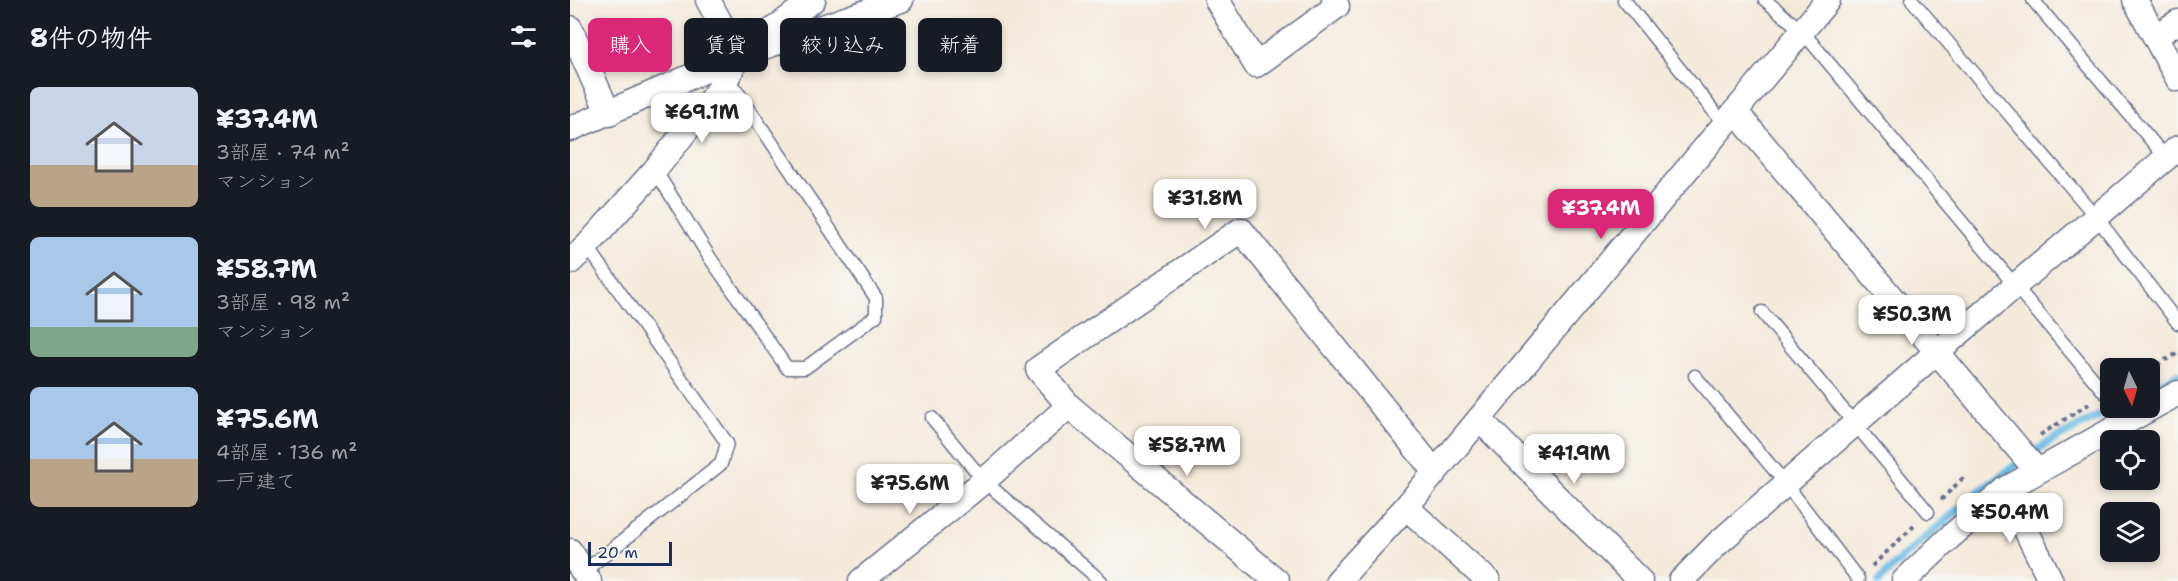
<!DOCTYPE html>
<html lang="ja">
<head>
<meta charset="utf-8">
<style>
  :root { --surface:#171b24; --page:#242831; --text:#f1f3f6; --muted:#9ea1a6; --accent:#db2777 }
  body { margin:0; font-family:"Shantell Sans","Klee One",sans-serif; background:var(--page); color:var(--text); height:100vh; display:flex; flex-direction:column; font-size:22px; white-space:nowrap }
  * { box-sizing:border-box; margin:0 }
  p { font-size:20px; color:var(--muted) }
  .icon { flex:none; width:33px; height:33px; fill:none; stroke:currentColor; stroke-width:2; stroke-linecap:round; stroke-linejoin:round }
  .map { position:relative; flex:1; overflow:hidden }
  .details { display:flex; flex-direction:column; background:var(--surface); width:570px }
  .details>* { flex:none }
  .hud { position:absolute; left:18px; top:18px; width:570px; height:54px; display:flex; gap:12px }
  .needle { width:39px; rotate:175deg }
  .controls { position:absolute; left:1530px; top:358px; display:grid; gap:12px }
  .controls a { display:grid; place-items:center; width:60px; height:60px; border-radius:9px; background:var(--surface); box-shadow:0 3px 9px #0003; font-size:30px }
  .scale { position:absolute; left:18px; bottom:15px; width:84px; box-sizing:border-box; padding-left:6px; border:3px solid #1b2f5e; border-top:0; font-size:16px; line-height:21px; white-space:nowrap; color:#1b2f5e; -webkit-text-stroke:4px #f6f6f2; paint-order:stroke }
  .price { position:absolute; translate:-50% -51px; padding:0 14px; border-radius:12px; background:#fff; color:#222; font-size:20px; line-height:39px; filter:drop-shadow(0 2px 3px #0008) }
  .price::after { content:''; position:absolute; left:50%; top:36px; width:18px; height:14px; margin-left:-9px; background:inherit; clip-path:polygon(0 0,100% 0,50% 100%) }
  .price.current { background:var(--accent); color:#fff }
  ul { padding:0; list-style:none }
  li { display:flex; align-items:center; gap:18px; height:150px; padding:0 30px }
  li span { display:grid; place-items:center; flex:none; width:168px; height:120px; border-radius:9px; color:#555 }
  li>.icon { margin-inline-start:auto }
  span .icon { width:72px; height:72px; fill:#fffc; stroke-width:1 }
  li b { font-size:26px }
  h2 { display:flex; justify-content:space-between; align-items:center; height:72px; padding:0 30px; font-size:26px }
  .tag { padding:0 21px; border-radius:9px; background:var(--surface); box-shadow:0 3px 9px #0003; font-size:21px; line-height:54px }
  .tag.current { background:var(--accent); color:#fff }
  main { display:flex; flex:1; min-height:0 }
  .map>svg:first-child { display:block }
</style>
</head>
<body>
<main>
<section class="details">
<h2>8件の物件<svg class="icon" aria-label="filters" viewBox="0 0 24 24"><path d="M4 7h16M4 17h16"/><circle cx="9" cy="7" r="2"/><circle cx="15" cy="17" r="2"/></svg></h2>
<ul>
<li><span style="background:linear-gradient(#c9d6e8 65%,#b9a48a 0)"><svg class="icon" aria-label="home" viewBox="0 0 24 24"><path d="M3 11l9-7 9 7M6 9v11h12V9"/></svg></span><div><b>¥37.4M</b><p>3部屋 · 74 m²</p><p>マンション</p></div></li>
<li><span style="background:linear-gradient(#a9c7e8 75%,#7fa58c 0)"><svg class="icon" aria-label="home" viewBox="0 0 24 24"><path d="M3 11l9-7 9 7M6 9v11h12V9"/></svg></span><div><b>¥58.7M</b><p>3部屋 · 98 m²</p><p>マンション</p></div></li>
<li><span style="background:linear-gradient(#a9c7e8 60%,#b9a48a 0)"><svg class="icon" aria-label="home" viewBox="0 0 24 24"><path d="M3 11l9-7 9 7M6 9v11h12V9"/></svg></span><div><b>¥75.6M</b><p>4部屋 · 136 m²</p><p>一戸建て</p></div></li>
</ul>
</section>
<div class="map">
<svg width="1608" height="581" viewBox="0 0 1608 581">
  <rect width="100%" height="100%" fill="#f6f6f2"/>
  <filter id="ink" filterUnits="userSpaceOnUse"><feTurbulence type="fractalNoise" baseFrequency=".0167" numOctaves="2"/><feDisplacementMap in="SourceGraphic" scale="12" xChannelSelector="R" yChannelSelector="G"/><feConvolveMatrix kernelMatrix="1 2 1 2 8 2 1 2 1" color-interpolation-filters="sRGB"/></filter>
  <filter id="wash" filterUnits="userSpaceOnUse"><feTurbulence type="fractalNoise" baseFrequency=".008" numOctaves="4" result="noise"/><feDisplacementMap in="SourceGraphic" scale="24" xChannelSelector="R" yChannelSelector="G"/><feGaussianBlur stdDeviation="1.35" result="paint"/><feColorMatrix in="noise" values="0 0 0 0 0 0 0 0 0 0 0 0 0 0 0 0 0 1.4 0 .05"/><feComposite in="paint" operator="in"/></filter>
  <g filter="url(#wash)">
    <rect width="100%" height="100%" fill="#f4eadb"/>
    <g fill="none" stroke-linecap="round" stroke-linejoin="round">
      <path stroke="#67bae3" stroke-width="8" d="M1580,389L1608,374
        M1309,581L1325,564L1411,490L1479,442L1544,408"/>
    </g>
  </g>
  <g filter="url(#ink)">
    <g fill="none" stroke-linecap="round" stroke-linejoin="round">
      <defs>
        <path id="service" d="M1054,0L1154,124
          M1195,0L1232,31L1535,393
          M1342,0L1527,218L1608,323
          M1463,0L1596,158
          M85,170L140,258L217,368H235L306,316V298L167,91L156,80
          M1192,312L1358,512
          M1125,376L1216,484L1288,579
          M362,418L414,481L531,581
          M14,571L151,464L157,443L17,246"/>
        <path id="minor" d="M138,0L168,56
          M647,0L686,65L767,6L764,0
          M1565,0L1608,79
          M0,28L39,114
          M1586,36L1608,22
          M1165,111L1467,471
          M0,129L168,56L331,0
          M0,262L17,246L85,170L156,80L168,56L243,0
          M499,406L707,581
          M909,419L1070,581
          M1436,489L1481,581
          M836,507L918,581
          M0,551L19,581
          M291,581L414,481L499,406L468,369L671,230L865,472
          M768,581L836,507L1258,0
          M1111,581L1147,544L1368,351L1608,148
          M1334,581L1380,537L1436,489L1608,393"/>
      </defs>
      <use href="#service" stroke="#67708a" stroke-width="15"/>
      <use href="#minor" stroke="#67708a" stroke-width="27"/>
      <path stroke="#67708a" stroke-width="4" stroke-dasharray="4.5 4.5" stroke-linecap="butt" d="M1579,369L1608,353
        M1470,435L1519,404
        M1371,500L1395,476
        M1302,566L1344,526"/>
      <use href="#service" stroke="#fff" stroke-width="12"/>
      <use href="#minor" stroke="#fff" stroke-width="24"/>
    </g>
  </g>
</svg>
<div class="controls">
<a><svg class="needle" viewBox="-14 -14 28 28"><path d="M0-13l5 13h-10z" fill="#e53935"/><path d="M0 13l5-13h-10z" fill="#9ea1a6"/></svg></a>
<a><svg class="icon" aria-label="locate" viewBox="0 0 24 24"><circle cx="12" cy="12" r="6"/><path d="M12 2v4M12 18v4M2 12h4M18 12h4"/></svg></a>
<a><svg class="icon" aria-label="layers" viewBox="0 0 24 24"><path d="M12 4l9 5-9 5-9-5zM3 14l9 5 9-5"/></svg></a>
</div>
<div class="scale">20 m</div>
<b class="price" style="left:132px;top:144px">¥69.1M</b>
<b class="price" style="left:635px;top:230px">¥31.8M</b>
<b class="price current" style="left:1031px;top:240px">¥37.4M</b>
<b class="price" style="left:1342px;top:346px">¥50.3M</b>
<b class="price" style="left:617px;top:477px">¥58.7M</b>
<b class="price" style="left:1004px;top:485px">¥41.9M</b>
<b class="price" style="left:340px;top:515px">¥75.6M</b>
<b class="price" style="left:1440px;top:544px">¥50.4M</b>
<div class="hud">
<a class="tag current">購入</a>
<a class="tag">賃貸</a>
<a class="tag">絞り込み</a>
<a class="tag">新着</a>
</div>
</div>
</main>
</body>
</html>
